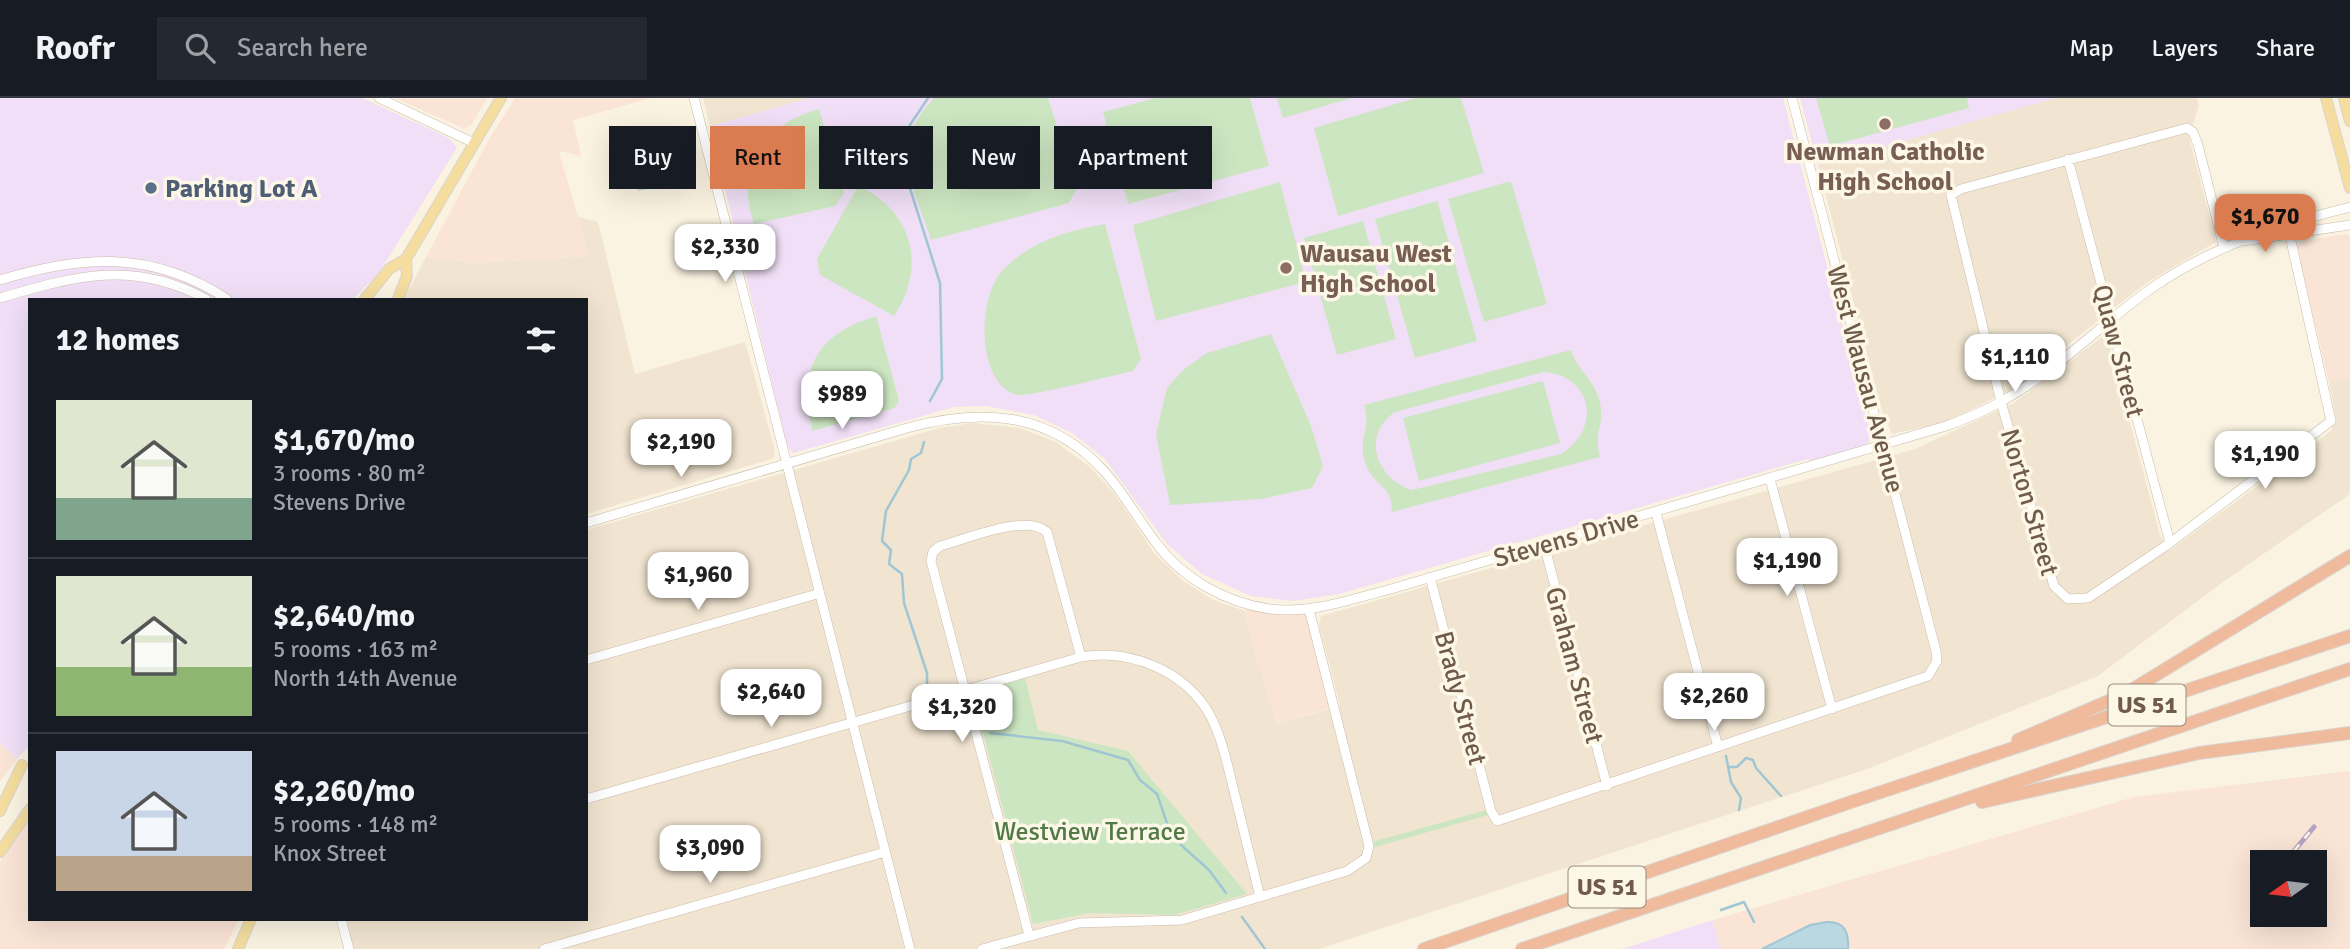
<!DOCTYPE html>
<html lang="en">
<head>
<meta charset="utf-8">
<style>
  :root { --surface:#171b24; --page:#242831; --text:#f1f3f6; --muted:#9ea1a6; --line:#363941; --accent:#db7c50 }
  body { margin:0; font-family:Signika,sans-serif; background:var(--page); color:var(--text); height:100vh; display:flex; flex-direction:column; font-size:26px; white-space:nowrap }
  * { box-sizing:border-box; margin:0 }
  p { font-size:23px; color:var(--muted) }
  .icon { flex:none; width:38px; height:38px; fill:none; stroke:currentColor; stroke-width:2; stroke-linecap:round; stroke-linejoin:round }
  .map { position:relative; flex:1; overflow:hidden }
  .sheet { position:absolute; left:28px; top:200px; width:560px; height:623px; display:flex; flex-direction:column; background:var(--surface); border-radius:0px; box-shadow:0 7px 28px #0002 }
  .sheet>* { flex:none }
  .guide { position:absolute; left:609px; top:28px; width:665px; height:63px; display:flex; gap:14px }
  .needle { width:46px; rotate:256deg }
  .controls { position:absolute; left:2250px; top:752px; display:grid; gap:14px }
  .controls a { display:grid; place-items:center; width:77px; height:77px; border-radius:0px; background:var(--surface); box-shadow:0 7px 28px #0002; font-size:35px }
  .price { position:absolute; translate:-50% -60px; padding:0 16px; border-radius:14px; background:#fff; color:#222; font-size:23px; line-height:46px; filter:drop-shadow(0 2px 4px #0008) }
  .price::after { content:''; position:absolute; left:50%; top:42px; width:21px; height:16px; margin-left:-10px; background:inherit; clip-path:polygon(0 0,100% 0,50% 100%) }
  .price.current { background:var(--accent); color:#111 }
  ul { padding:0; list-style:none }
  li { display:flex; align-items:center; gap:21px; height:175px; padding:0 28px }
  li+li { border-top:2px solid var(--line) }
  li span { display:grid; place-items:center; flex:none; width:196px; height:140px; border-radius:0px; color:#555 }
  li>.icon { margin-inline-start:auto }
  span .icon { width:84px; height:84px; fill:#fffc; stroke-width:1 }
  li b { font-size:30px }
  h2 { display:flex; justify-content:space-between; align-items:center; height:84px; padding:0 28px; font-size:30px }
  .chip { padding:0 24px; border-radius:0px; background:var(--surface); box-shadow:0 7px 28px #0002; font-size:24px; line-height:63px }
  .chip.current { background:var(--accent); color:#111 }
  header { display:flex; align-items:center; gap:42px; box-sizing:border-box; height:98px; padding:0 35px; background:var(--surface); border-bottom:2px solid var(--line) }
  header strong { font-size:33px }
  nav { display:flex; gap:38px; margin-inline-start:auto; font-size:24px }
  .search { width:490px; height:63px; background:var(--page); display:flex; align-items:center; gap:18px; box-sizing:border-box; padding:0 24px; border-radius:0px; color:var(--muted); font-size:26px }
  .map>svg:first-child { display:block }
</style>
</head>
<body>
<header>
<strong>Roofr</strong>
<div class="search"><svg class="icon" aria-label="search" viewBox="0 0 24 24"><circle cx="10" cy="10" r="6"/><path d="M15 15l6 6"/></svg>Search here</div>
<nav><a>Map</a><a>Layers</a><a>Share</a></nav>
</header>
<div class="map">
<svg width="2350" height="851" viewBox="0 0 2350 851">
  <rect width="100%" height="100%" fill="#faf3e2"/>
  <path fill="#f1e5d1" d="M703,0H811L710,28Z
    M2056,0H2197L2199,7L2189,39L2216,144L2146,185L2010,292L1947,324L1892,336L1881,310L1818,67Z
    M578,119L598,124L635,276L745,244L774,349L775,358L772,361L586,416V201H404L426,159L474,165L588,158Z
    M2103,238L2109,246L2160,437L2169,453L2330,334L2336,322L2329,284L2350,279V396L2223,484L2098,578L1870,670L1319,851H354L346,821H586V432L939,330L973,325L1020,330L1056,344L1090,369L1114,395L1154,455L1182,482L1213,502L1245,513L1276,626L1340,608L1319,527L1321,518L1915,351L2014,305Z"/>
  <path fill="#fae4d6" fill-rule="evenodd" d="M395,0H487L472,26L465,31Z
    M515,0H651L573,22L581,58L559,53L589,158L474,165L426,159L488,43Z
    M2346,136L2350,138V279L2329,284L2297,150L2298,145L2303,143Z
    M1246,506L1309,511L1333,609L1276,626L1245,521Z
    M0,645L17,661L0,683Z
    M2350,673V851H1720L1713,822L2134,699ZM2263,765H2315V817H2263Z
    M30,723V821H239L224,851H0V764Z"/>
  <path fill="#f0dff6" d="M0,0H362L449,40L457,50L378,176L353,201H30V647L17,661L0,645Z
    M810,0H1783L1871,337L1870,342L1865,348L1811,363L1807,361L1339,496L1292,503L1251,498L1202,476L1167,446L1105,361L1072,335L1034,317L986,308L954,309L793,355L787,348L710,28Z
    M1800,0H2056L1818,67Z
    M1713,822L1720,851H1622Z"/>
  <path fill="#cde6c2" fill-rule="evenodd" d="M934,0H1048L1077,90L1069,105L931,142C913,83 886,52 934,0Z
    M1156,0H1250L1269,68L1128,106L1103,14Z
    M1277,0H1352L1283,20Z
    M1416,0H1461L1484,75L1338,118L1314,30Z
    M1816,0H1967L1969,10L1830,48Z
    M819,11L844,95L835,108L754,126C734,68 762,27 819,11Z
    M647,62L653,90L638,93L633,65Z
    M1511,83L1547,206L1484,224L1448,101Z
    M1280,84L1306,184L1156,223L1133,127Z
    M858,88C913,112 927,169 894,218L820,177L817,161Z
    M1437,103L1477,243L1415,260L1375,121Z
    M1363,123L1396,241L1337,257L1304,140Z
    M1105,126L1141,261L1133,273C1115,277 1029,299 1018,297C975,287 977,197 1004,171C1032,143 1066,133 1105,126Z
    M876,218L899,302L895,310L812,333C799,272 814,237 876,218Z
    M1271,236L1311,328L1323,368L1312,390L1261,401L1170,407L1156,336L1167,290L1183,272L1207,255Z
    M1571,252C1577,272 1596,283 1600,305C1605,327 1593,334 1600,359L1392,414C1392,409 1391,401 1389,397C1381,384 1370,382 1364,361C1359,339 1371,330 1364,307ZM1544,274C1593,278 1602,331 1561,356L1412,392C1377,381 1360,338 1395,314Z
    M1543,283L1560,345L1419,383L1403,320Z
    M1025,580L1038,632L1128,653L1247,796L1174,817L1090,815L1033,826L974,600L980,593Z
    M1490,711L1492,716L1368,751V745Z"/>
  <path fill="#b9d8e2" stroke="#a0c6d3" stroke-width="2" d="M1827,824C1845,823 1849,835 1848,851H1762L1810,827Z"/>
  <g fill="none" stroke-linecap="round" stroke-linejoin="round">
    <path stroke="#a0c6d3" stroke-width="2.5" d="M928,0L908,30L904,61L907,81L940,185L942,281L930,303
      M924,344L921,355L911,361L909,372L886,413L882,443L891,452L889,466L902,476L904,505L927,575V587
      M931,611L936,627L965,633
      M990,635L1062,643L1128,662L1140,682L1157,696L1168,728L1181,747L1209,772L1226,795
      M1726,658L1731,684L1741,700L1739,712
      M1729,669H1737L1746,660L1753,662L1756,670L1781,698
      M1721,812L1744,804L1754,824
      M1242,819L1265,851"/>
    <defs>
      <path id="minor" d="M379,0L474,45
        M694,0L910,851
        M2068,61L2170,445
        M2243,143L2350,127
        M2224,150L2198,47L2193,34L2187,30L1961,91L1951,97L2001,304L2054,488L2068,501L2088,500L2170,445L2331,323L2287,125
        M0,182C82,157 152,152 227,201
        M0,200C75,178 133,161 206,201
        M1770,381L1832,611
        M1656,415L1718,649
        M586,425L907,330C980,310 1049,313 1104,373C1124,395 1138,422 1157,446C1183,481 1227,505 1270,511C1312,516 1351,501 1391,491L1946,328C1965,321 1983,314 2000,304C2054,275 2099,228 2149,192C2210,149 2278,127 2350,109
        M1544,446L1607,688
        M1430,479L1491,713L1497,723L1928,578L1937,563L1936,553L1792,0
        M586,562L817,496
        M586,701L1081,559C1130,550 1185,573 1210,617C1222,640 1227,665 1233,689C1242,726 1251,762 1260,799
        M341,821L349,851
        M1029,837L931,463L933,454L940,448C967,441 1027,415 1047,434L1081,559
        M544,851L885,754
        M982,851L1079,825L1182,822L1347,773L1366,760L1369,748L1309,511"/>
      <path id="major" d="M2326,0L2350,90
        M2344,0L2350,23
        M365,201L389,171L406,161L501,0
        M398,201L407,178L406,161
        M0,713L22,667
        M0,754L30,711
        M238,851L251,821"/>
      <path id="highway" d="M2018,642L2125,596L2350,458
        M1982,704L2199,655L2350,635
        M1424,851L1848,705L2350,538
        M1522,851L2350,571"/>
    </defs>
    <use href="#minor" stroke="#cabbaa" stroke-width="10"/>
    <use href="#major" stroke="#dad4d0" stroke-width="12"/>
    <use href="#highway" stroke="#dad4d0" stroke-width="14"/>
    <use href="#minor" stroke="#fff" stroke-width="9"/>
    <use href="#major" stroke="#f4dd9f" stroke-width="10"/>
    <use href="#highway" stroke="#f0bb9d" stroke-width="12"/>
    <defs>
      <path id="rail" d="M2284,765L2314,729
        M2263,787V786"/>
    </defs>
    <use href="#rail" stroke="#b6a2c2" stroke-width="5"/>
    <use href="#rail" stroke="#fdf7e8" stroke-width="2.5" stroke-dasharray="8" stroke-linecap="butt"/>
  </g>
  <g fill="#8d6e63" stroke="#fdf7e8" stroke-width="2.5">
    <circle cx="1885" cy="26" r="7"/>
    <circle cx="1286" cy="170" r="7"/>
  </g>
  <circle fill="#5c6f8a" stroke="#fdf7e8" stroke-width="2.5" cx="151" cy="90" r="7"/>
  <g text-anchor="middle" stroke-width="7" stroke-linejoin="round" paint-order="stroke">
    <g fill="#fdf7e8" stroke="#9a8a7a" stroke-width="2">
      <rect x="2108.5" y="586.5" width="77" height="41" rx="5"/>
      <rect x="1568.5" y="768.5" width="77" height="41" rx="5"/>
    </g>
    <g font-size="24" font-weight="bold" fill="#705b4b">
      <text x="2147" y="615">US 51</text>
      <text x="1607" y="797">US 51</text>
    </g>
    <g font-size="26" font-weight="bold" fill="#785e54" stroke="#fdf7e8">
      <text x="1885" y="62">Newman Catholic<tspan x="1885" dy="30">High School</tspan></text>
      <text x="1300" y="164" text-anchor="start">Wausau West<tspan x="1300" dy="30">High School</tspan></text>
    </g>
    <g font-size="26" font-weight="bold" fill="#4e5e75" stroke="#fdf7e8" text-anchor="start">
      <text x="165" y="99">Parking Lot A</text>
    </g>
    <g font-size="26" fill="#705b4b" stroke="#fdf7e8">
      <text transform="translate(2119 253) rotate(75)" y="9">Quaw Street</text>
      <text transform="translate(1866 281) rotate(75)" y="9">West Wausau Avenue</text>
      <text transform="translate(2030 404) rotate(74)" y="9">Norton Street</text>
      <text transform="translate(1566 440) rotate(-16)" y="9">Stevens Drive</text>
      <text transform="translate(1575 567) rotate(75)" y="9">Graham Street</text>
      <text transform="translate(1461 600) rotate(75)" y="9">Brady Street</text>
    </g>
    <g font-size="26" fill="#517a46" stroke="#fdf7e8">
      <text x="1090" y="742">Westview Terrace</text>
    </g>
  </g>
</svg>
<div class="controls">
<a><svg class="needle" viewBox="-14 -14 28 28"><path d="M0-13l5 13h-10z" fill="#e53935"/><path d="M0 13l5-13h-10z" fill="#9ea1a6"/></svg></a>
</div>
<b class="price current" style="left:2265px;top:156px">$1,670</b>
<b class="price" style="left:725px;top:186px">$2,330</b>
<b class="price" style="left:2015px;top:296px">$1,110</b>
<b class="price" style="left:842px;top:333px">$989</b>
<b class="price" style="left:681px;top:381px">$2,190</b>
<b class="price" style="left:2265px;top:393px">$1,190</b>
<b class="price" style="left:1787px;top:500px">$1,190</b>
<b class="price" style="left:698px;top:514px">$1,960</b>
<b class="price" style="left:771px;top:631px">$2,640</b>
<b class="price" style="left:1714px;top:635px">$2,260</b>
<b class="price" style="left:962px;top:646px">$1,320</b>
<b class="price" style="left:710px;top:787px">$3,090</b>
<div class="guide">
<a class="chip">Buy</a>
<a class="chip current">Rent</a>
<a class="chip">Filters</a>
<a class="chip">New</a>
<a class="chip">Apartment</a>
</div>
<section class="sheet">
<h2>12 homes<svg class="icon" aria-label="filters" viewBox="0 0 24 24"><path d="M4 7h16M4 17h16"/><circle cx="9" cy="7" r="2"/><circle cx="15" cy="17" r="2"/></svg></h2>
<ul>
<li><span style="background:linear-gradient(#dfe7d0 70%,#7fa58c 0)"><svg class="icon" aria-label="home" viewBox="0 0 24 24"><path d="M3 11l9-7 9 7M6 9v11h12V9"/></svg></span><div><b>$1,670/mo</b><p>3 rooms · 80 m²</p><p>Stevens Drive</p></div></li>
<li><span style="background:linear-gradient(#dfe7d0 65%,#8fb573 0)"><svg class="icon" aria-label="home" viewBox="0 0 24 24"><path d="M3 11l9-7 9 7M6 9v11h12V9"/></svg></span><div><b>$2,640/mo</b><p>5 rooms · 163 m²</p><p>North 14th Avenue</p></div></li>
<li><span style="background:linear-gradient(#c9d6e8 75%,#b9a48a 0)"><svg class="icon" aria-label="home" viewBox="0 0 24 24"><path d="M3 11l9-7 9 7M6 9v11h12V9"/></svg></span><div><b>$2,260/mo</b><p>5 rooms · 148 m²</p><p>Knox Street</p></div></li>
</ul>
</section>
</div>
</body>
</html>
